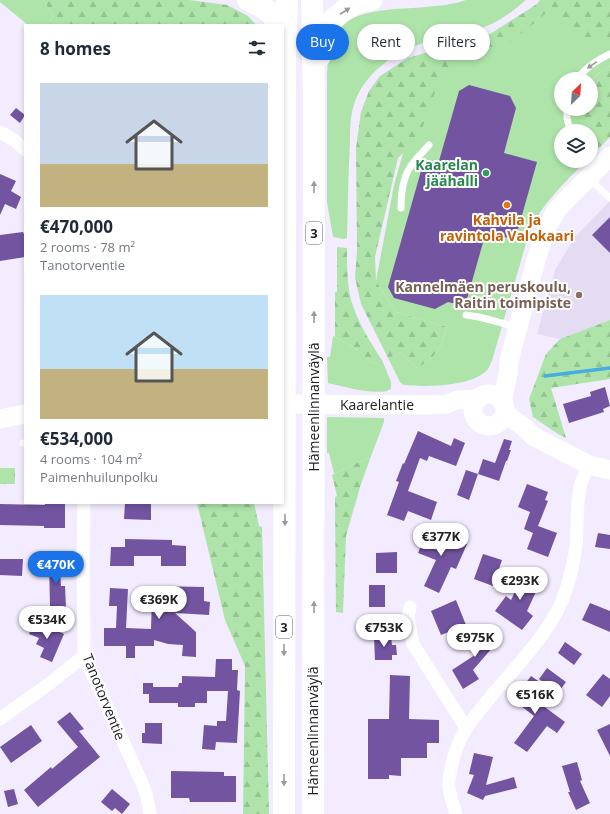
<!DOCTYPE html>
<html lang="en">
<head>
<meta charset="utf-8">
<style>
  :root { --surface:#fff; --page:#f2f2f3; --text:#1f2937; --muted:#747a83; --accent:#1a73e8 }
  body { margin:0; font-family:"Open Sans",sans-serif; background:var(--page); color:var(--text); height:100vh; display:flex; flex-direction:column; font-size:15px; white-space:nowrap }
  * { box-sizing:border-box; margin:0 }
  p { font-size:13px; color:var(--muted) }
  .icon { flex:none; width:22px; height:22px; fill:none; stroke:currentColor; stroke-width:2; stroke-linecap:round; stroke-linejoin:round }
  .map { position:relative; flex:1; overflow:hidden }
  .drawer { position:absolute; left:24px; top:24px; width:260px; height:480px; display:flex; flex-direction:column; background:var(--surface); border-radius:0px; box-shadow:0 2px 6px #0003 }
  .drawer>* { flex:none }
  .top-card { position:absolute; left:296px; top:24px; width:254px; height:36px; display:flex; gap:8px }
  .needle { width:26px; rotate:25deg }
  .controls { position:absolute; left:554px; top:72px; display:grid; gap:8px }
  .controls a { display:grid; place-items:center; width:44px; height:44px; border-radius:50%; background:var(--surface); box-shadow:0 2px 6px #0003; font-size:20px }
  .price { position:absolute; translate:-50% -34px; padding:0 9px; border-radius:14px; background:#fff; color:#222; font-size:13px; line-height:26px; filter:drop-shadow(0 1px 2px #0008) }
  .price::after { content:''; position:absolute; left:50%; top:24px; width:12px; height:9px; margin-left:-6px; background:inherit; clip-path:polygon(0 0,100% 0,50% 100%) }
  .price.selected { background:var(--accent); color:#fff }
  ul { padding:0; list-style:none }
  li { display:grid; align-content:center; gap:8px; height:212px; padding:0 16px }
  li span { display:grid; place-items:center; height:124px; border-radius:0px; color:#555 }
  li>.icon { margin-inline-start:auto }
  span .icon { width:72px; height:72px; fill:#fffc; stroke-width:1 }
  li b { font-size:17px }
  h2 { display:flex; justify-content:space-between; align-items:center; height:48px; padding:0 16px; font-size:17px }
  .tag { padding:0 14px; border-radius:18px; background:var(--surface); box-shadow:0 2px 6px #0003; font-size:14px; line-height:36px }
  .tag.selected { background:var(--accent); color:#fff }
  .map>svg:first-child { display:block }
</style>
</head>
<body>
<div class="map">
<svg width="610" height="814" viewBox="0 0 610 814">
  <defs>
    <pattern id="forest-firs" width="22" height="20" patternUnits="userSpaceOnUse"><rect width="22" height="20" fill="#aee4aa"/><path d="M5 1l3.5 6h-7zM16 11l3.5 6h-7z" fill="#95c392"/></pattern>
    <pattern id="park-tufts" width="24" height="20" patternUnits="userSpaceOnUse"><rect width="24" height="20" fill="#aee4aa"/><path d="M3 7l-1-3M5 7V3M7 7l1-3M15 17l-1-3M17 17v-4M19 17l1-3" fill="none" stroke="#95c392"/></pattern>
  </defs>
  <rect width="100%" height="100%" fill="#f2ecfe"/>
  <path fill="#e3dcf2" d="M610,201V320L560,339L537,334L555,270L575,237Z"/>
  <path fill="#aee4aa" d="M0,0H43L53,15L49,25H28L0,2Z
    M466,0H526C518,7 509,14 499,20C479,32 450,36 427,42C395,51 362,74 353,108C350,119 350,132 350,144C348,175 348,206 347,238L344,239L333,237L327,202V72C328,62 329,52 332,42C335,35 340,26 346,22C377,2 430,13 466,0Z
    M546,0L582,41H610V66L599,73L591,81V79H561V109H578V123L581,131H561V161H586C563,185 537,207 527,240L493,357C492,361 490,365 488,369C473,387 426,387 404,385L400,382L388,358L401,353L417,368C437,357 441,348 447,327L396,312L376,281L394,185L414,115L434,72Z
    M333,336L355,348L373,364L382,360L391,382V389C380,397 341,386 328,383L327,357H330Z
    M327,417L384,418V422L371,456L334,474L329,453H327Z"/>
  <path fill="url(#forest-firs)" d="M43,0H189L227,5L248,16L256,25H49L53,15Z
    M540,0H610V41L582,42L551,9L500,51L489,48L447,72L434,95L419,137L398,158L375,257L376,281L396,312L447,327C441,348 437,357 417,368L401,353L388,358L361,304L355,278L357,250L356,148L361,112L369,91L380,76L408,58L490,34L537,4Z
    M610,66V137L596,151L591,146V131H581L578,123V109H591V81L599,73Z
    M337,247L347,248C347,265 347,283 351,300C357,321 370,342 382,360L373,364L355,348L335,337V292H337Z
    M610,320V379L551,388L566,438L558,434L533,417L529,399L546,354L560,339Z
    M371,456L360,487L346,536L343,613L336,612L335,497L337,496L332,475Z
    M197,503H254L259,526L262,527L269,814H243L245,666L225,620Z"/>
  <path fill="url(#park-tufts)" d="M0,468H15V484H0Z"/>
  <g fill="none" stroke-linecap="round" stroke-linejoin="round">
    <path stroke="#48abe2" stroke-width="3.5" d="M545,376L610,368"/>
  </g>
  <path fill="#7254a1" d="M469,85L510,96L516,108L504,153L537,162L515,240L486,232L465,306L448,302L435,309L394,298L388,287L423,164L437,168L459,91Z
    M16,108L25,115L20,123L10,115Z
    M0,174L16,181L11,191L21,197L16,209L5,204L0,215Z
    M610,217V253L592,235Z
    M23,232L25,236V257L0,261V235Z
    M605,387L610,406L603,409L604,412L569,423L563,404L591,396L590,392Z
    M418,431L451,446L454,438L465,443L456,466L429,456L427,461L420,458L408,491L437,502L431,520L408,511L404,521L387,515L399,482L396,481L403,463L404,464Z
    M504,439L512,441L509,450H511L507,461H506L499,481L478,474L483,459L495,463Z
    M466,470L478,474L469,500L457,495Z
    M527,484L548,492L545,500L548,501L538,526L557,533L548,557L527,549L533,533L524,529L530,512L518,507Z
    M45,503H65V528H44V526L0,525V504L45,505Z
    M125,503H151V520L124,519Z
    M428,528L467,544L456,569L451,567L439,593L424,586L436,560L418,553Z
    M598,533L610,535V549L595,547Z
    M125,539L172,540V545L186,546V566H161V556H134V566H110L111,547H125Z
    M397,552V573H376V553Z
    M483,554L502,560L493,586L474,579Z
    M0,559H23L22,576L0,575Z
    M49,559H59L61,586H65L66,607H50Z
    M525,571L542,579L527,611L533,616L522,630L495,611L506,596L511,600Z
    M369,585H385V607H369Z
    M155,586L204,587V601L210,602L209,615L175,613L196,632V657L182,656L183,645L168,644L154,640V646H135V658H126V646H104V628H116L117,606H109L110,588L128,589L126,628L151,629L152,598H154Z
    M456,600L466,625L441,635L431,611Z
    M590,603L610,611V632L582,620Z
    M34,621L64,634L52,662L40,657L44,648L36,644L39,638L29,634Z
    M484,627L499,640L473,670L479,679L463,689L452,670L478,653L470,646Z
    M391,636L392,645H396L397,655H392V660H375L374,637Z
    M565,642L582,654L574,665L558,653Z
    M216,659H232V670H238L237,690L240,691L237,743L216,742L215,750L202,749L204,725L217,726V721H226L228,691H207V703H195V707H178V703H149V694H143V683H153V687H178L179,683H182V676L215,677Z
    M547,668L566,682L558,693L539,679Z
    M603,674L610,679V696L602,707L586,695Z
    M390,675L410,676L409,719L439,720V743H427V758H401V776L389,775V779H368V719H389Z
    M531,676L544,685L534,699L565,722L557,733L547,726L527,752L514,743L534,716L513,700Z
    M70,712L84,729L79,731L100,757L38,807L24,790L51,767L52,769L78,747L57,722Z
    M145,723H162V744L142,743V733H145Z
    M610,724V756L597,730Z
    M31,725L42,741L11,763L0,747Z
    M474,753L493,757L486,785L514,777L517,788L485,796L483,800L467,793L474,775L469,774Z
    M577,762L582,780L580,781L590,803L576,810L568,792H570L562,766Z
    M171,771L224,772V776H236V802H190L189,798H171Z
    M14,789L18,804L8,807L4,791Z
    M112,789L130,804L122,814L115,808L112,811L101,802Z"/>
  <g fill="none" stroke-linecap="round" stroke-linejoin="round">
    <path stroke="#fff" stroke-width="7" d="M577,79C586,67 597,60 610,54
      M567,109V118L570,131
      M588,178L610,198
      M401,208C401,193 403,174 414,162C418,156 424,151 429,145
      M466,315L479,317L517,327
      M23,443H25"/>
    <path stroke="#fff" stroke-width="13" d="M0,132L14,140L25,150
      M84,503L83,560L84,656L142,783L147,797L150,814
      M410,607L408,618L413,644L466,728
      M0,719L50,683L84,656
      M456,814C453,805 450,796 449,787C448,782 450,775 451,769C456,735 478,712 499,687C522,660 548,633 562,601C569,583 574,563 576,545C578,526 576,506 580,487C582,479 586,472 589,465"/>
    <path stroke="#fff" stroke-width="19" d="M473 410a16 16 0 1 1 32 0a16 16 0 1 1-32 0Z
      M502,402L508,374L509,361L536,260L547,227L556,211L563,203L610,156
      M283,404L429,405L447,404L457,400L478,399
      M505,411L510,417L524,427L533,436L589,465L610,470
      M0,419L25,414"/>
    <path stroke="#fff" stroke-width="22" d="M248,0C260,5 274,12 278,25
      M312,0L314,97L313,814
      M320,56C321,50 322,43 323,37C328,19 352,1 371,0
      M284,814L285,230V54L287,0"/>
  </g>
  <defs><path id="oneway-solid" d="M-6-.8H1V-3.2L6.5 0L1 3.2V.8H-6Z"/></defs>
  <g fill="#9a999c">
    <use href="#oneway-solid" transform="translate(345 11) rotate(-33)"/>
    <use href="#oneway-solid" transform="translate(592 65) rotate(145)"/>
    <use href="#oneway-solid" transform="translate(314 187) rotate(-90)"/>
    <use href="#oneway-solid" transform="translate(314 317) rotate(-90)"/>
    <use href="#oneway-solid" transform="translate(285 520) rotate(90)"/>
    <use href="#oneway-solid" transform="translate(314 607) rotate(-90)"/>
    <use href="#oneway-solid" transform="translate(284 650) rotate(90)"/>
    <use href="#oneway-solid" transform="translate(284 780) rotate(90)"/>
  </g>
  <circle fill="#2e9e5b" stroke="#fff" stroke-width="1.5" cx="486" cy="173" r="4"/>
  <circle fill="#e8710a" stroke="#fff" stroke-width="1.5" cx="507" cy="205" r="4"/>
  <circle fill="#8d6e63" stroke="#fff" stroke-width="1.5" cx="579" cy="295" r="4"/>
  <g text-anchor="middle" stroke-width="4" stroke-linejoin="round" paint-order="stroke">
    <g fill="#fff" stroke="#626066" stroke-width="1">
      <rect x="306" y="222" width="16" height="22" rx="3"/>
      <rect x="276" y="616" width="16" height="22" rx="3"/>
    </g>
    <g font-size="13" font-weight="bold" fill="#1f1c24">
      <text x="314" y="238">3</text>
      <text x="284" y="632">3</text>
    </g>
    <g font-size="14" font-weight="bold" fill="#27864d" stroke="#fff" text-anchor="end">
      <text x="478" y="170">Kaarelan<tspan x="478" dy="16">jäähalli</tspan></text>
    </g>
    <g font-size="14" font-weight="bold" fill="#c56008" stroke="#fff">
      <text x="507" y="225">Kahvila ja<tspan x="507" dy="16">ravintola Valokaari</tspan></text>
    </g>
    <g font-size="14" font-weight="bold" fill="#785e54" stroke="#fff" text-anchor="end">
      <text x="571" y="292">Kannelmäen peruskoulu,<tspan x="571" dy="16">Raitin toimipiste</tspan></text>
    </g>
    <g font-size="14" fill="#1f1c24" stroke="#fff">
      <text x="377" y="410">Kaarelantie</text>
      <text transform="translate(314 407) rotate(-90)" y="5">Hämeenlinnanväylä</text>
      <text transform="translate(104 697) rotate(68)" y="5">Tanotorventie</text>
      <text transform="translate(313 731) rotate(-90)" y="5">Hämeenlinnanväylä</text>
    </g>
  </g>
</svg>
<div class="controls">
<a><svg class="needle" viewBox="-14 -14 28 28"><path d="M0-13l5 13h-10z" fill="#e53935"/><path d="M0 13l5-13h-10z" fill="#747a83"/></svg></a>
<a><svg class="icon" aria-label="layers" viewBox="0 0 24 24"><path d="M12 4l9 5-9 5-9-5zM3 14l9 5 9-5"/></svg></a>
</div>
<b class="price" style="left:441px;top:557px">€377K</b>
<b class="price selected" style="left:56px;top:585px">€470K</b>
<b class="price" style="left:520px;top:601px">€293K</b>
<b class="price" style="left:159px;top:620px">€369K</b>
<b class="price" style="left:47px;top:640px">€534K</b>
<b class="price" style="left:384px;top:648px">€753K</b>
<b class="price" style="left:475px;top:658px">€975K</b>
<b class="price" style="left:535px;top:715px">€516K</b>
<div class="top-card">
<a class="tag selected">Buy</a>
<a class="tag">Rent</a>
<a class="tag">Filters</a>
</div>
<section class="drawer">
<h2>8 homes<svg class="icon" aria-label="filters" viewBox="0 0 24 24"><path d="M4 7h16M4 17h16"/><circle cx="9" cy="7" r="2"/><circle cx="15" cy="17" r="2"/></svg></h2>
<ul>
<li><span style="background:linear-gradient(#c9d6e8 65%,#c2b280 0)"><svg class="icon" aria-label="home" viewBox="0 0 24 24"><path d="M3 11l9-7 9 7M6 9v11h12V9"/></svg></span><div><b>€470,000</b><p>2 rooms · 78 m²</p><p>Tanotorventie</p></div></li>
<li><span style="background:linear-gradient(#bfe0f5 60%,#c2b280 0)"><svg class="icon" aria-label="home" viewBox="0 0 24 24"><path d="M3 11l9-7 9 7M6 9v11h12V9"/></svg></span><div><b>€534,000</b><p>4 rooms · 104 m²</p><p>Paimenhuilunpolku</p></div></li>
</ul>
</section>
</div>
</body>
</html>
